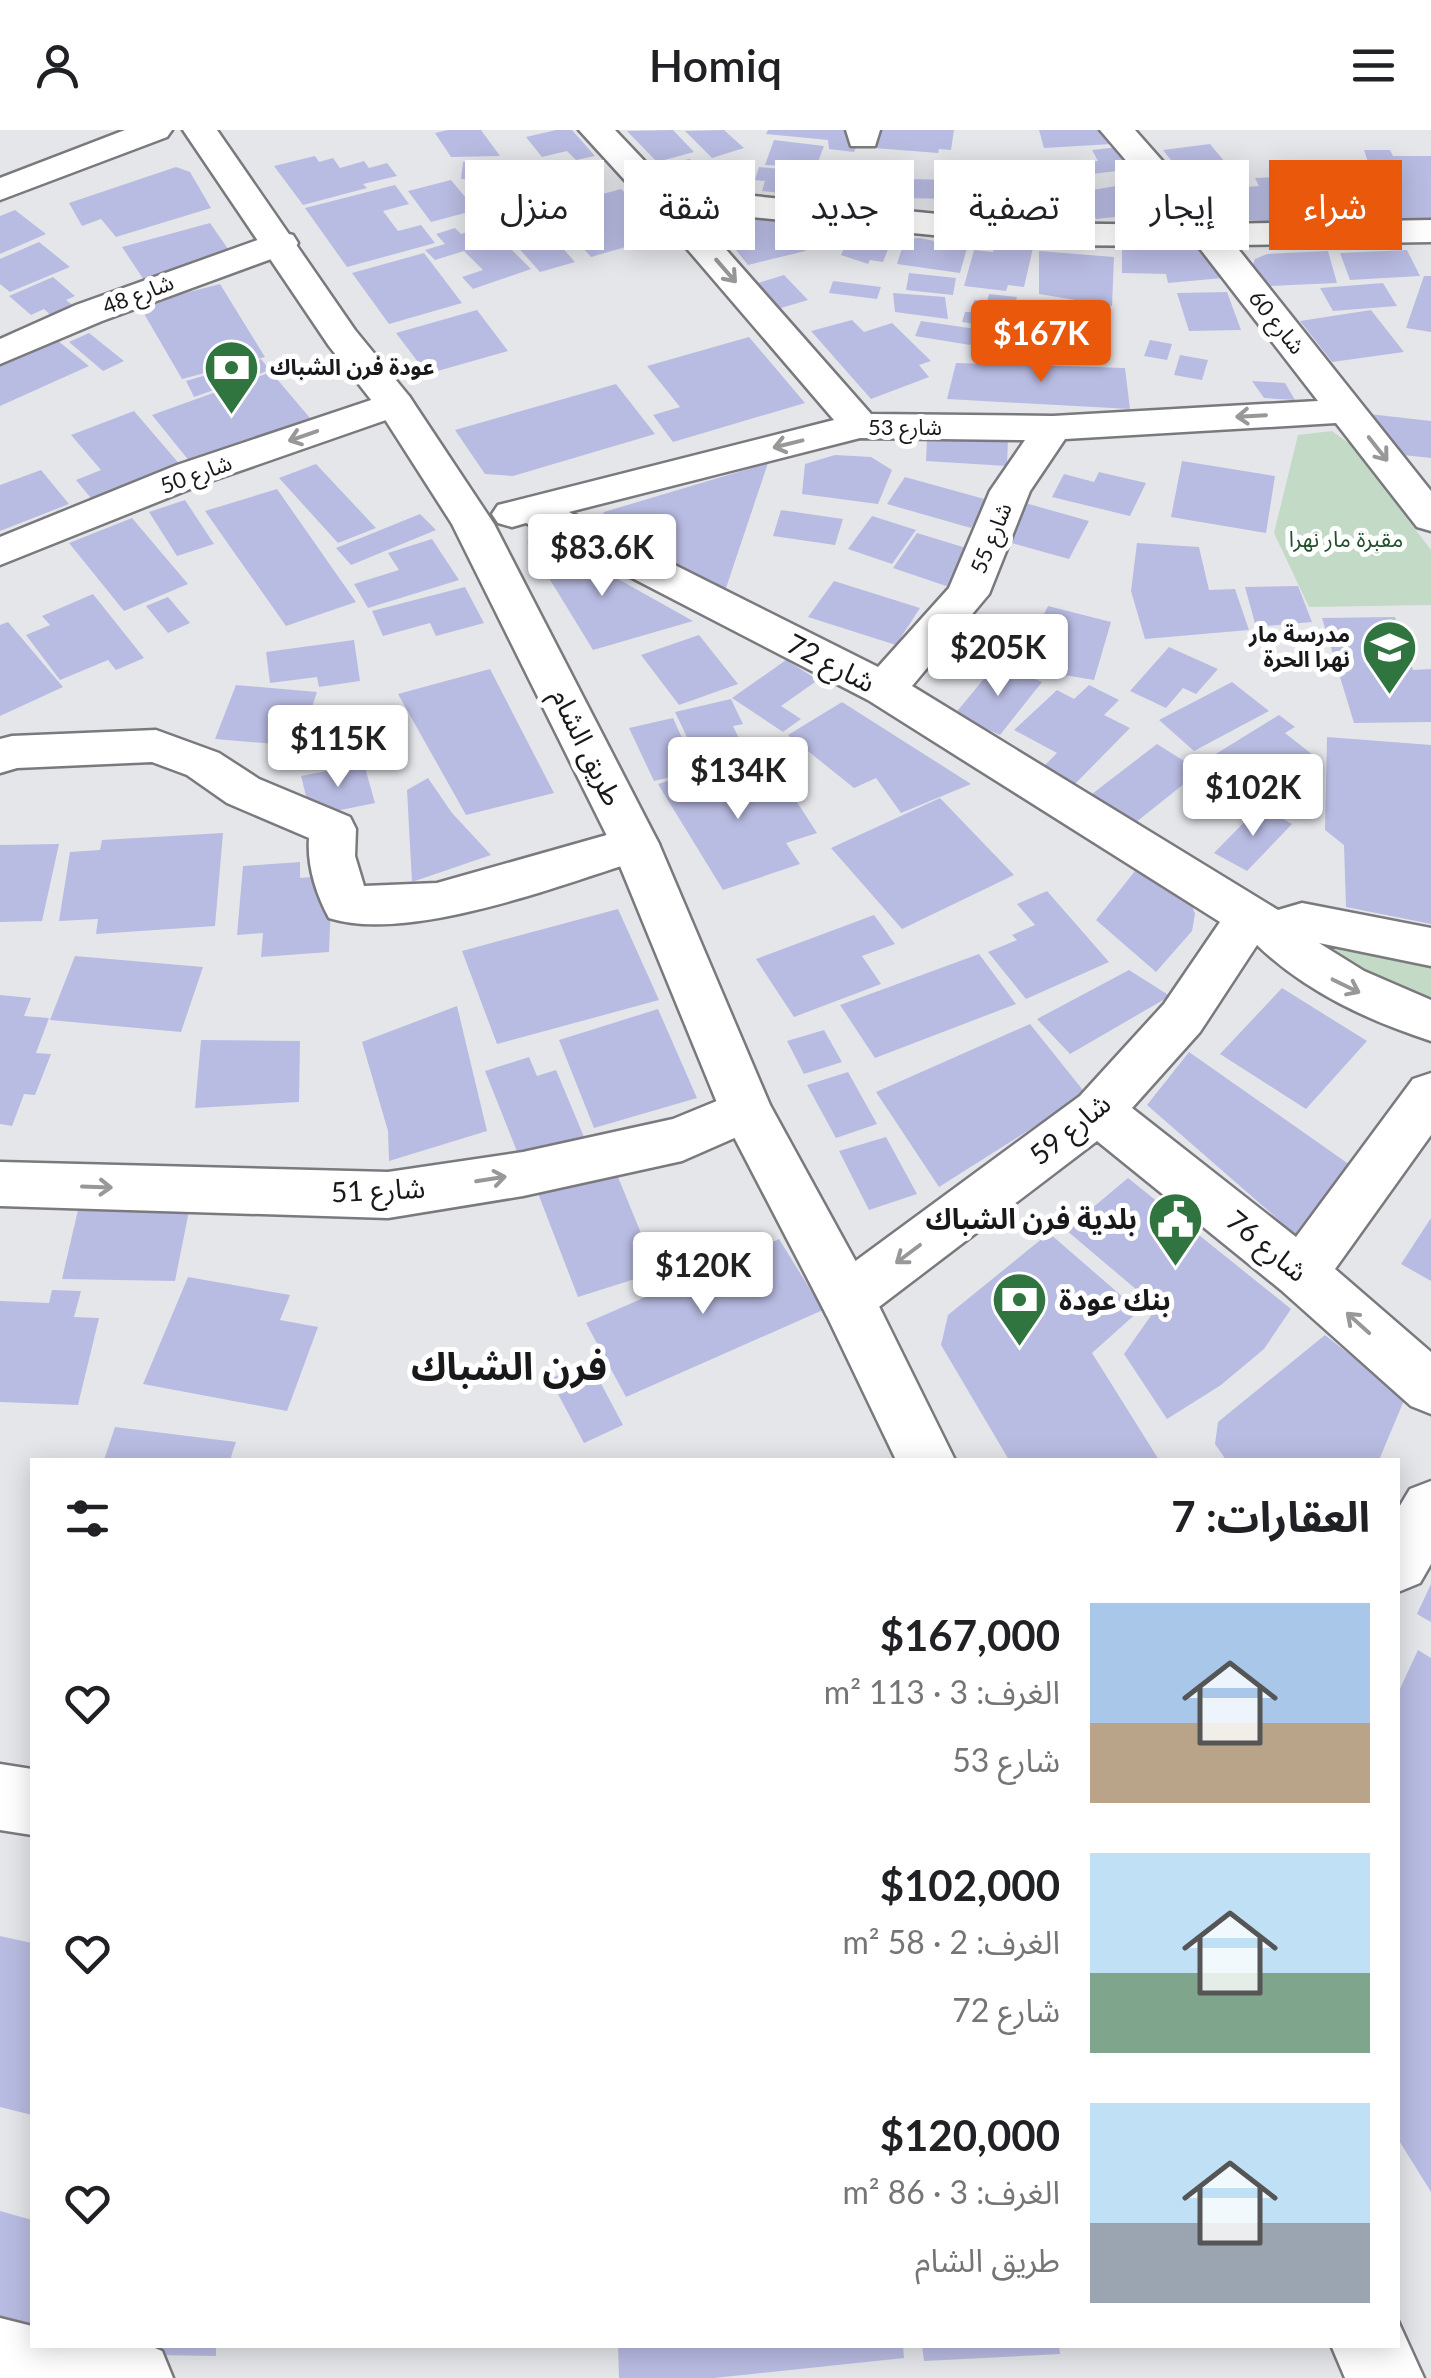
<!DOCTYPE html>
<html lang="ar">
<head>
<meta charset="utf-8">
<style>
  :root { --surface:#fff; --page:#f6f6f6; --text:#202124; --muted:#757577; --accent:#ea580c }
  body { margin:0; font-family:Lato,"Noto Sans Arabic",sans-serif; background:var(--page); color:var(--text); direction:rtl; height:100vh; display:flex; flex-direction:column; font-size:38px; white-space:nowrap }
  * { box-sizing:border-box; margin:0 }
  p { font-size:32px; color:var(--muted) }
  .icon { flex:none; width:55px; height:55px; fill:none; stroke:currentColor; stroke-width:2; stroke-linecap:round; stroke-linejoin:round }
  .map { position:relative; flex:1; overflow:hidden; direction:ltr }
  .details { position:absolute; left:30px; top:1328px; width:1370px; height:890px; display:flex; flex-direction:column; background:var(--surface); border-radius:0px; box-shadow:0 5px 25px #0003; direction:rtl }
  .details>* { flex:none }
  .banner { position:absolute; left:30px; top:30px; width:1372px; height:90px; direction:rtl; display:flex; gap:20px }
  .price { position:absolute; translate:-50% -85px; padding:0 22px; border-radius:10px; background:#fff; color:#222; font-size:32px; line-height:65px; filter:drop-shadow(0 2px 5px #0008) }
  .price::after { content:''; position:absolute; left:50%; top:60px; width:30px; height:22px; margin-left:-15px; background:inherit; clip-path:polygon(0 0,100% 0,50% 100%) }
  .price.on { background:var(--accent); color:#fff }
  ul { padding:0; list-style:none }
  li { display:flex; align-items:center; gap:30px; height:250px; padding:0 30px }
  li span { display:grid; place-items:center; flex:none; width:280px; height:200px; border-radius:0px; color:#555 }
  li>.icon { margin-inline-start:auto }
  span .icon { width:120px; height:120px; fill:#fffc; stroke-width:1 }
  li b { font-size:42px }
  h2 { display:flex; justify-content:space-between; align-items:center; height:120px; padding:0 30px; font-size:42px }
  .tag { padding:0 35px; border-radius:0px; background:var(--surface); box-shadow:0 5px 25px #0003; font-size:35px; line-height:90px }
  .tag.on { background:var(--accent); color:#fff }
  header { display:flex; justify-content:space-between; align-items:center; height:130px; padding:0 30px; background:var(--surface); font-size:45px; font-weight:600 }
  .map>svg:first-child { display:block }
</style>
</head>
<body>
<header><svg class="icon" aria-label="menu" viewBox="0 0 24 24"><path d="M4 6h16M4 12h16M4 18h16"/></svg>Homiq<svg class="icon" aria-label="person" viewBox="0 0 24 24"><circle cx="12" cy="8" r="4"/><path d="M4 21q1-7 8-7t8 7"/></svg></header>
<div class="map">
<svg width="1431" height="2248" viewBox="0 0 1431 2248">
  <rect width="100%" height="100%" fill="#e5e6ea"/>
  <path fill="#c3dac6" d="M1332,301L1351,315L1431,420V475L1309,477L1274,403L1298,305Z
    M1302,791L1431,817V891L1342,856Z"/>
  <path fill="#b9bce2" d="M448,0H481L500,26L451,27L435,3Z
    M556,0H572L595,26L576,30L567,21L542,27L526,7Z
    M673,0L694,22L657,32L627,1Z
    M724,0L744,18L712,28L685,1Z
    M768,0H857V15L854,22L829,19L828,10L766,4Z
    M877,0H954L951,20L939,19L938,23L874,18Z
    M1039,0H1104L1112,14L1044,18Z
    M774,10L824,16L816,37L765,35Z
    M1210,14L1229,37L1181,43L1163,20Z
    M1118,17L1133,39L1084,45L1078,33L1098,31L1092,20Z
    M1364,20H1390L1393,26H1431V92L1399,91L1386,84L1302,93L1242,90L1231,58L1259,56L1255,48L1276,47L1283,58L1374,51Z
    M315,26L319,32L333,28L340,38L364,31L369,38L387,33L397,46L363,54L367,58L303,75L274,36Z
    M690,29L705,47L743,42L751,63L699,68L668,58L652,37Z
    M496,31L491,41L514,43L508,52L461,49L463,32Z
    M1046,32L1068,35L1064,55L1041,53Z
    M519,33L572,34L570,48L580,59L559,65L563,70L530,77L515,55Z
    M830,35L862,36V46L896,47L897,66L829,65Z
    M176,37L190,42L211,78L116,107L101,89L82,96L69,73Z
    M759,37L823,43L819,56H813L811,66L762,61L765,51L755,50Z
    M904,49L960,50L953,69L903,68Z
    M451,50L476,80L431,92L408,61Z
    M1199,51L1215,77L1192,79L1177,53Z
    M395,55L409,74L383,81L398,101L421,95L435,113L347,137L305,78Z
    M980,55L1080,61L1081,89L980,84Z
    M1122,55L1127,64L1153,62L1161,82L1096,89L1083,67L1095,64L1092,60Z
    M506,59L523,79L494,91L472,65Z
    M621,59L641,79L651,85L659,82L678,102L591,127L562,94L583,88L570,73Z
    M546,78L555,88L540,93L575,132L540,142L500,97L513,93L509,88Z
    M15,80L46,104L0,124V86Z
    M739,83L812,90L805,121L748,135L707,84Z
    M210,93L233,126L144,150L122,117Z
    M488,96L531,139L473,159L462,147L483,140L464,121L435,130L425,120L445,114L436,104L455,98L461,104Z
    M849,106L873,110L892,109L883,132L870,130L868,134L841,125Z
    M920,108L967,118L960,143L897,134L905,109Z
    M39,112L70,137L10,162L0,154V129Z
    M995,114L1033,118L1024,157L1008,155L1006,161L964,156L974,120L993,122Z
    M1177,115L1204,119L1234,147L1168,153L1166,144L1122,143V119Z
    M1407,120L1420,146L1350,150L1340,123Z
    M1039,121L1114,127L1112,176L1039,164Z
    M1328,121L1337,153L1270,156L1257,147L1252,137L1255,129L1267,124Z
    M424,123L462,173L389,194L352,143Z
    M909,143L956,148L953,165L906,160Z
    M784,145L808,170L781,178L758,153Z
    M1424,146H1431V202L1406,198Z
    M53,147L75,166L66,170L78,179L55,189L44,179L31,185L9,166Z
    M833,151L881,157L877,169L829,163Z
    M1383,153L1397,176L1333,181L1320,158Z
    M220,154L265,227L182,249L139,175Z
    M1227,162L1241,200L1189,201L1177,163Z
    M893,163L945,167L948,189L895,182Z
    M989,164L1017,167L1008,205L980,201L981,195L962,192L965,182H971L974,170L987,172Z
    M1045,172L1082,177L1079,194L1086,195L1079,228L1054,225L1056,217L1026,209L1032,185L1042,186Z
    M477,180L508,221L427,244L396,203Z
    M1371,180L1404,222L1332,232L1300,191Z
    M852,190L864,202L892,193L931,231L919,235L929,247L871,269L811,201Z
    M921,191L976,199L970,215L915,206Z
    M89,203L124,231L103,241L69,212Z
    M52,206L89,236L0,276V234Z
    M749,207L805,273L673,312L653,285L680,277L647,236Z
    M1150,210L1172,214L1167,230L1144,226Z
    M1180,225L1208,230L1202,250L1174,245Z
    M261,229L270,240L194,267L186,251Z
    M956,233L1125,238L1130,279L947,269Z
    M271,242L310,288L190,332L152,285Z
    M1252,251L1285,253L1295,270L1264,268Z
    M616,254L655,304L513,346L485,344L455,300Z
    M134,281L188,344L99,378L76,350L101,340L71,305Z
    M1369,284L1431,291V328L1394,324Z
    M927,308L1008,310L1007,336L926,331Z
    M835,325L871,327L892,340L878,374L802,364L805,334Z
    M1182,331L1275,346L1266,403L1171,387Z
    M768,333L725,461L600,397L604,382Z
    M316,334L376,398L338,413L279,348Z
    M41,340L69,374L0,401V355Z
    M1099,342L1146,353L1130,386L1052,367L1064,344L1094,352Z
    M905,347L988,370L971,398L887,374Z
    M277,359L356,472L286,496L205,381Z
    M185,370L214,414L177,426L149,382Z
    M1018,371L1089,391L1069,429L997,409Z
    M781,380L843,389L835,415L773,406Z
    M420,384L436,400L351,435L336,418Z
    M872,386L916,400L892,434L848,419Z
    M132,388L188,454L124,481L69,413Z
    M917,403L976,421L952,458L893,438Z
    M543,407L693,491L593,520L527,412Z
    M432,409L459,450L368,478L354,454L399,440L388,423Z
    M1137,413L1199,417L1209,460L1235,459L1249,500L1145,509L1131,461Z
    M834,451L920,478L896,515L808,487Z
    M1298,456L1312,492L1256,497L1245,457Z
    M465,457L484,493L436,506L430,493L383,506L372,481Z
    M93,464L144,528L116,540L108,530L60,550L26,505L50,495L42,486Z
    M168,467L190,493L168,503L146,476Z
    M1048,476L1111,492L1094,550L1017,537Z
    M1395,487L1413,540L1431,539V592L1354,593L1322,488Z
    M8,492L63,557L0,586V495Z
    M699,505L738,554L679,575L641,525Z
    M354,510L360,551L319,557L317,547L270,553L266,522Z
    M1169,517L1218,539L1196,564L1183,558L1166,578L1130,561Z
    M786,530L818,550L781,576L801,589L783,602L732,568Z
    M997,533L1042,552L1000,605L954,585Z
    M490,539L554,663L466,685L398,564Z
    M1232,552L1269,581L1194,621L1159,590Z
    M236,555L317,562L299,616L215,609Z
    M1089,555L1119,570L1104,585L1130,598L1075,654L1043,637L1057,623L1014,600L1057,560L1074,569Z
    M731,569L743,594L733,596L744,619L698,630L675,582Z
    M842,572L971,654L901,683L876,648L854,658L788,605Z
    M1279,585L1295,597L1285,603L1323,633L1264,674L1233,650L1220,659L1198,635Z
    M673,588L697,641L654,651L629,598Z
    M1327,607L1431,615V794L1346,777L1344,715L1325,700Z
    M1157,614L1200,641L1135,693L1092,664Z
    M732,631L744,650L765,643L777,661L788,658L817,703L786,713L800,734L723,760L658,654Z
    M364,634L375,673L311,686L301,646Z
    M428,648L452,683L491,725L412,752L407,660Z
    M940,668L1014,745L902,799L831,718Z
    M1260,676L1292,694L1247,741L1214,723Z
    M223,703L215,796L96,804L98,789L59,791L70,722L100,720L102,710Z
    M59,714L42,791L0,792V715Z
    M300,732V748L332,745L329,822L261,827L263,803L237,805L243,736Z
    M1135,741L1187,761L1195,784L1192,801L1156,842L1096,790Z
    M1047,761L1109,832L1026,869L988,822L1017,810L1012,805L1035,795L1017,774Z
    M618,779L659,870L497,914L462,821Z
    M874,785L895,814L862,826L881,854L794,887L756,829Z
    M979,824L1016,874L875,928L840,875Z
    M75,826L203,837L181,902L50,890Z
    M1129,840L1170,866L1070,924L1037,889Z
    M1282,858L1367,911L1306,979L1220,924Z
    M0,865L31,868L24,886L49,888L36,923L51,924L35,965L24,964L12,996L0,994Z
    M457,876L487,1001L389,1031L388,1001L362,912Z
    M658,879L697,968L594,998L559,910Z
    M1030,894L1086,964L939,1057L876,962Z
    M824,900L842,932L804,944L787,911Z
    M201,910L300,911L299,972L195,978Z
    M1189,922L1360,1042L1303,1111L1147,975Z
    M529,927L537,946L556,940L587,1014L522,1034L485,941Z
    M848,942L877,994L836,1008L807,955Z
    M886,1007L917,1064L869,1080L839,1021Z
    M611,1030L657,1142L578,1167L534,1053Z
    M1128,1048L1291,1179L1264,1219L1221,1255L1167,1289L1124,1224L1157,1177L1066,1100Z
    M78,1080L189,1081L175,1151L62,1149Z
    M1431,1088V1151L1401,1134Z
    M1049,1103L1139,1181L1092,1223L1159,1330H1009L941,1215L948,1185Z
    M779,1109L823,1180L626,1267L586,1193Z
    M188,1147L290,1165L280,1190L318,1197L287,1281L143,1254Z
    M52,1160L81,1161L74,1187L99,1188L78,1275L0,1272V1171L49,1173Z
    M1325,1205L1405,1268L1379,1330H1226L1215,1314L1218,1292Z
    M589,1231L623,1295L584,1313L550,1249Z
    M115,1297L236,1312L230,1330H104Z
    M1431,1454V1492L1417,1484Z
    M1418,1520L1431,1528V2062L1398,2009V1563Z
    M0,1806L32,1813V1985L0,1977Z
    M0,2081L32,2090V2207L0,2198Z
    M65,2215H216V2226L92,2224Z
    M618,2215H903L904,2228L714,2248H619Z
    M922,2215H1059L1060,2224L924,2231Z"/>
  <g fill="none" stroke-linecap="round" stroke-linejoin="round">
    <defs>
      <path id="minor" d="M125,0H172L167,7L0,70V48Z
        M579,0H615L670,58L1032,93L1181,95L1100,0H1135L1218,94L1431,90V112L1235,115L1431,361V401L1417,397L1336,293L1065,309L1030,361L989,464L912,556L1278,780L1302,773L1431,798V836L1319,813L1364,841L1431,870V911C1367,890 1306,862 1257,815L1200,902L1132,978L1296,1107L1413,949L1431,943V1005L1335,1139L1431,1222V1284L1411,1276L1281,1160L1097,1011L867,1186L847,1193L827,1186L819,1169L827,1152L1080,966L1164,874L1220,792L868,570L526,393L512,397L498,393L492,384L498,375L834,290L683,114ZM692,81L1032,115L1198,116L1318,271L1053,286L871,284ZM860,308L1025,310L990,361L949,458L878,537L569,382Z
        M846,0H880L875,16H851Z
        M280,102L293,105L298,113L293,121L102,191L0,234V209L76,175Z
        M395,262L409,266L414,274L409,282L205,353L0,435V407L177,335Z
        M156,600L219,623L259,649L350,687L356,699L355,726L364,756L437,753L635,697L652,702L659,714L652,726C569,752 411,814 329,788C316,764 307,735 309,708L227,673L187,645L152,632L17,638L0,643V609L12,606Z
        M746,959L764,965L772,980L764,995L682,1031L523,1066L388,1088L0,1076V1032L388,1042L523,1022L673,989Z
        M1431,1351V1434L1420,1453L1398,1462V1379L1410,1359Z
        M0,1634L32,1639V1705L0,1700Z
        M0,2188L32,2196V2215H148L162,2221L173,2248H0Z"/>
      <path id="major" d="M183,0H217L355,200L409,266L494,394L659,714L770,975L867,1152L955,1330H896L827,1186L720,980L611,714L452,394L379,280L329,216Z
        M1398,2191L1424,2248H1345L1331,2215H1398Z"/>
    </defs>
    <use href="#minor" stroke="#7a7a7e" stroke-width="5"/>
    <use href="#major" stroke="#7a7a7e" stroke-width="5"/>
    <use href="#minor" fill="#fff" fill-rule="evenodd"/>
    <use href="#major" fill="#fff" fill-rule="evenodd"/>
  </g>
  <defs><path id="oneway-shaft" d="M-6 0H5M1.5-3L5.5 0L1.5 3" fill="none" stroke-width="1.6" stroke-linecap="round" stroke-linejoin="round" transform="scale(2.5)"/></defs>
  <g stroke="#989898">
    <use href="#oneway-shaft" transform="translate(726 141) rotate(49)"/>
    <use href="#oneway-shaft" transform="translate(1251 286) rotate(177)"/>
    <use href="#oneway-shaft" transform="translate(303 306) rotate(161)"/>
    <use href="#oneway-shaft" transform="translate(788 314) rotate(166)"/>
    <use href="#oneway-shaft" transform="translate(1378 319) rotate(52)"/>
    <use href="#oneway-shaft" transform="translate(1346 856) rotate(26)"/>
    <use href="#oneway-shaft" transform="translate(491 1049) rotate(-9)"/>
    <use href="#oneway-shaft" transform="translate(97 1057) rotate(2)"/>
    <use href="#oneway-shaft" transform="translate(908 1124) rotate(143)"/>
    <use href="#oneway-shaft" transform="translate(1358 1193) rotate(-138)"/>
  </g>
  <defs>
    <symbol id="bank-pin" viewBox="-11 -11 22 30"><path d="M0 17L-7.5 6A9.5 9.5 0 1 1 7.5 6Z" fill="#30743f" stroke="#fff"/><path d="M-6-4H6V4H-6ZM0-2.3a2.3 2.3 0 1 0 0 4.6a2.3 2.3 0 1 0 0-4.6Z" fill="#fff"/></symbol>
    <symbol id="school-pin" viewBox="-11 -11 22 30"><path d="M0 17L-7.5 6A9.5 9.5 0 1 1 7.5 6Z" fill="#30743f" stroke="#fff"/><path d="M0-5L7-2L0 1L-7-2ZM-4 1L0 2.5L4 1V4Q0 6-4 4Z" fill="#fff"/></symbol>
    <symbol id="civic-pin" viewBox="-11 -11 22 30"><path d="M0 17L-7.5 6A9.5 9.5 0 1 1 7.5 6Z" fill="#30743f" stroke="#fff"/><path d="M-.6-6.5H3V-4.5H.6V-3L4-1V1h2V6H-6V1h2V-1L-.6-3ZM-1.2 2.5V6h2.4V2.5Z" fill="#fff"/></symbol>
  </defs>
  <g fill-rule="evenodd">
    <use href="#bank-pin" x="200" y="206" width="63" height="86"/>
    <use href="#school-pin" x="1358" y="486" width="63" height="86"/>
    <use href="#civic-pin" x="1144" y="1058" width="63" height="86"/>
    <use href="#bank-pin" x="988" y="1138" width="63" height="86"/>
  </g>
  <g text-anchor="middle" stroke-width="10" stroke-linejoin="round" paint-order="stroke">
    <g font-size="22" fill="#19191b" stroke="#fff">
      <text transform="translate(138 164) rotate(-21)" y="8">شارع 48</text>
      <text transform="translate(1277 192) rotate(51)" y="8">شارع 60</text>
      <text x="905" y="305">شارع 53</text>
      <text transform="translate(196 344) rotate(-20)" y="8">شارع 50</text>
      <text transform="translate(991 408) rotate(-68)" y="8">شارع 55</text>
    </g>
    <g font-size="22" font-weight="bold" fill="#19191b" stroke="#fff" text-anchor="start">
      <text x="270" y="245">عودة فرن الشباك</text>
      <text x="1350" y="512" text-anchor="end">مدرسة مار<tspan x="1350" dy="25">نهرا الحرة</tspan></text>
    </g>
    <g font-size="22" fill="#1f502a" stroke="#fff">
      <text x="1346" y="417">مقبرة مار نهرا</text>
    </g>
    <g font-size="28" fill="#19191b" stroke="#fff">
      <text transform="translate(831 533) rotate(27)" y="10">شارع 72</text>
      <text transform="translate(587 617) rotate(64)" y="10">طريق الشام</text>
      <text transform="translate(1070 999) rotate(-39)" y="10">شارع 59</text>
      <text transform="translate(378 1060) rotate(-3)" y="10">شارع 51</text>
      <text transform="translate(1267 1116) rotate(39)" y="10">شارع 76</text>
    </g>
    <g font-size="28" font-weight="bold" fill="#19191b" stroke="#fff" text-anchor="end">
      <text x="1137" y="1099">بلدية فرن الشباك</text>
      <text x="1059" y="1180" text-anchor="start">بنك عودة</text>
    </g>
    <g font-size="38" font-weight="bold" fill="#19191b" stroke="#fff">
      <text x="509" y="1250">فرن الشباك</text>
    </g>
  </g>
</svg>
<b class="price on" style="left:1041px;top:255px">$167K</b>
<b class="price" style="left:602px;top:469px">$83.6K</b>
<b class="price" style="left:998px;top:569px">$205K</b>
<b class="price" style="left:338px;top:660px">$115K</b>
<b class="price" style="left:738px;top:692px">$134K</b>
<b class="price" style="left:1253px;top:709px">$102K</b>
<b class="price" style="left:703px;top:1187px">$120K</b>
<div class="banner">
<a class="tag on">شراء</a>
<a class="tag">إيجار</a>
<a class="tag">تصفية</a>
<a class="tag">جديد</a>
<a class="tag">شقة</a>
<a class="tag">منزل</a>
</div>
<section class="details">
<h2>العقارات: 7<svg class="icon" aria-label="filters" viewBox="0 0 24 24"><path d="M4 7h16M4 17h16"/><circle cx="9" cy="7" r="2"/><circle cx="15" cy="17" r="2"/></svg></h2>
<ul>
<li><span style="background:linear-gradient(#a9c7e8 60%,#b9a48a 0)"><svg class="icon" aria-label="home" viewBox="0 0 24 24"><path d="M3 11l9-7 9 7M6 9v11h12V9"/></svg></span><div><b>$167,000</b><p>الغرف: 3 · 113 m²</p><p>شارع 53</p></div><svg class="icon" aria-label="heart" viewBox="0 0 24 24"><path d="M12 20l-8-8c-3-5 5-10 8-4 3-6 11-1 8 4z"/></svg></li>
<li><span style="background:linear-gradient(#bfe0f5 60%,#7fa58c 0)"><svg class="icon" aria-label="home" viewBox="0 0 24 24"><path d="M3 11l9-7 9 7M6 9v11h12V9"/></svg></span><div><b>$102,000</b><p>الغرف: 2 · 58 m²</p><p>شارع 72</p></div><svg class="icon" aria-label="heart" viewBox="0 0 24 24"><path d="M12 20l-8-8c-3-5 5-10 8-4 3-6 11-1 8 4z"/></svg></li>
<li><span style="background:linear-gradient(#bfe0f5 60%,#9aa5b1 0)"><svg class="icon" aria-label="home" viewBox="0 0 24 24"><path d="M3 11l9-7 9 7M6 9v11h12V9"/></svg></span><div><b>$120,000</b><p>الغرف: 3 · 86 m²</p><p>طريق الشام</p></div><svg class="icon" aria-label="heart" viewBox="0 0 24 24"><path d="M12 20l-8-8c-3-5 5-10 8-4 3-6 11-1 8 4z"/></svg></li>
</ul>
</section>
</div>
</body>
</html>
